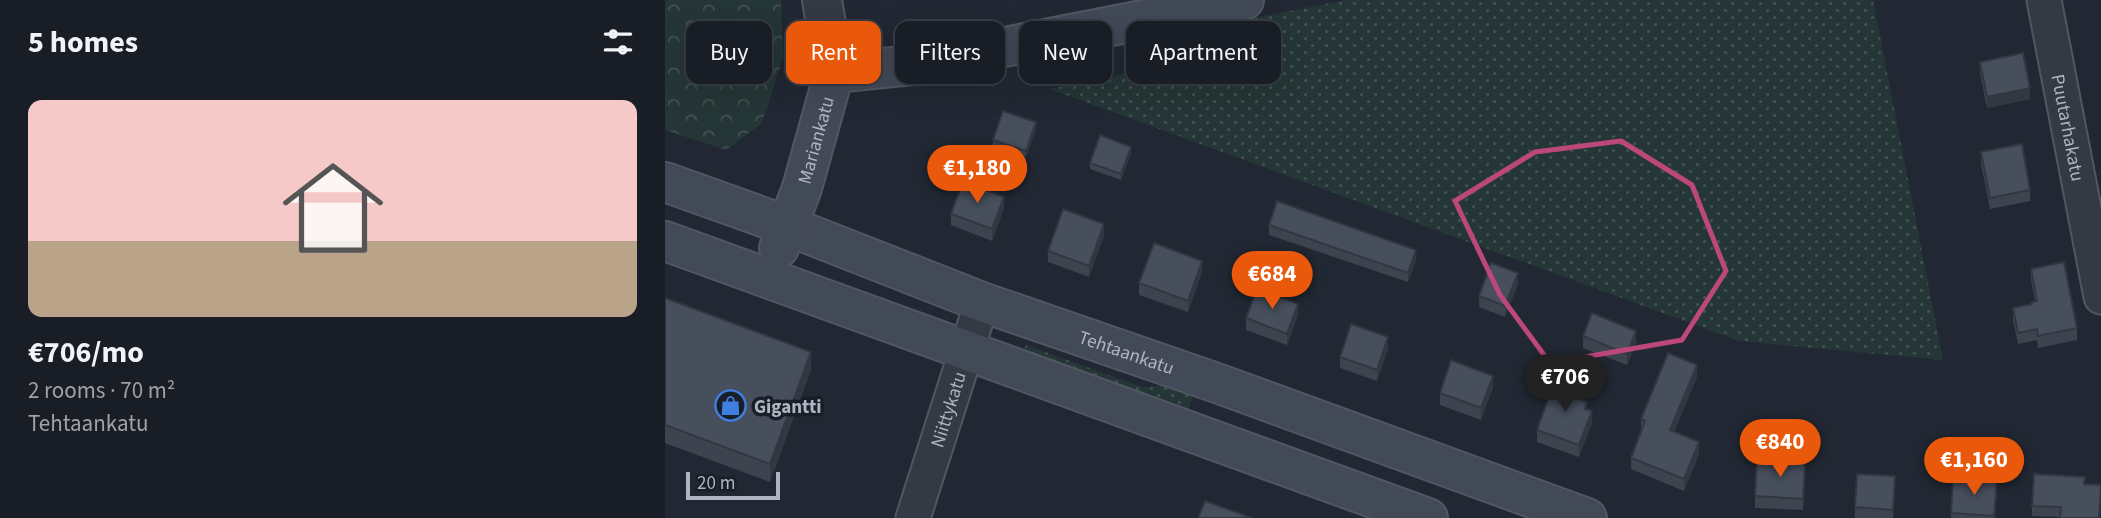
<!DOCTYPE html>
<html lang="en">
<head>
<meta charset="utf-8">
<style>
  :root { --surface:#191e26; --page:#22272e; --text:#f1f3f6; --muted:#9fa2a7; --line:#373c43; --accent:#ea580c }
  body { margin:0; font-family:"Source Sans 3",sans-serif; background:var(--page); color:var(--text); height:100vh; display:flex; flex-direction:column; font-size:26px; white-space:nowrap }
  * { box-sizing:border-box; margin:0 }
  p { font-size:23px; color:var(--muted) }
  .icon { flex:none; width:38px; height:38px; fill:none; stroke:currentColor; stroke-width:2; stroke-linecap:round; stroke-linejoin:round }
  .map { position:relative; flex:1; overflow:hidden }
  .sheet { display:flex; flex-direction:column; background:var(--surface); width:665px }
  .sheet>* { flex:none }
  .banner { position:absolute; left:21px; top:21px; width:665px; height:63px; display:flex; gap:14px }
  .scale { position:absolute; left:21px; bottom:18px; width:94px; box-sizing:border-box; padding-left:7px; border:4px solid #aeb4c1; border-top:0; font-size:19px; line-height:24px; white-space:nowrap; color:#aeb4c1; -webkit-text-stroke:5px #191f28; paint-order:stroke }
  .price { position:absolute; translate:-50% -60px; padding:0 16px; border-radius:24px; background:var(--accent); color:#fff; font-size:23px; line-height:46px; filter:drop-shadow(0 2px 4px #0008) }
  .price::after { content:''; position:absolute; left:50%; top:42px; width:21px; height:16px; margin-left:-10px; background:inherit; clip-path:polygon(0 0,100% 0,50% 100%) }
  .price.selected { background:#222; color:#fff }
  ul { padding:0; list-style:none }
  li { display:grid; align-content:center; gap:14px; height:371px; padding:0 28px }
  li span { display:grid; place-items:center; height:217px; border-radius:14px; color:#555 }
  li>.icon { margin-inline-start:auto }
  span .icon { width:126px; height:126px; fill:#fffc; stroke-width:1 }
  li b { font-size:30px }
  h2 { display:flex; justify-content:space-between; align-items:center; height:84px; padding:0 28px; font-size:30px }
  .chip { padding:0 24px; border-radius:14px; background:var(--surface); box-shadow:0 7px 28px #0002,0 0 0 2px var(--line); font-size:24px; line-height:63px }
  .chip.selected { background:var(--accent); color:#fff }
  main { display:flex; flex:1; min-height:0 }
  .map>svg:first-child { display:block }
</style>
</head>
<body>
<main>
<section class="sheet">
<h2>5 homes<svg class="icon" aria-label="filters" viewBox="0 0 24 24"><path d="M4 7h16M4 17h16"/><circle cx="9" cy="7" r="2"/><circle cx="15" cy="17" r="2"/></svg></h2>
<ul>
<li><span style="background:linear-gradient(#f6c9c9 65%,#b9a48a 0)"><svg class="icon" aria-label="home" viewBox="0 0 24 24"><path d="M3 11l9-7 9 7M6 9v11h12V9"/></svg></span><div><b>€706/mo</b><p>2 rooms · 70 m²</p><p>Tehtaankatu</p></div></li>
</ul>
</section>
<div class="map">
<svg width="1436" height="518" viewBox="0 0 1436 518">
  <defs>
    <pattern id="grass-dots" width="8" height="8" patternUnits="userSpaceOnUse" patternTransform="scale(1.75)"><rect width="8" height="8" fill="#253636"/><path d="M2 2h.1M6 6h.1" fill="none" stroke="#425151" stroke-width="1.8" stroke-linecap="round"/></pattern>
    <pattern id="forest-crowns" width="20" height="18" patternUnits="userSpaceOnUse" patternTransform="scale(1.75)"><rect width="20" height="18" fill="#253636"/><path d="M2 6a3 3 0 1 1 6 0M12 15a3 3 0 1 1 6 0" fill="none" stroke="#425151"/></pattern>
  </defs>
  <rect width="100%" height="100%" fill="#212833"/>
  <path fill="url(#grass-dots)" d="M681,0H1208L1278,360L1074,341L385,89L521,61L524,31Z
    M361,345L477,387L508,385L529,394L522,413L358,351Z"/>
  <path fill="url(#forest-crowns)" d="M0,0H116L118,57L97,123L61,150L0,130Z"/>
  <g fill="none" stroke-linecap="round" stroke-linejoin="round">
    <defs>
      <g id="minor">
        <path id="s1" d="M1379,0L1436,297"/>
        <path id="s2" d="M248,518L317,302"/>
      </g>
      <path id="tertiary" d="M157,0L169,73"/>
      <g id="secondary">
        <path id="s3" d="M0,182L123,226L317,302L549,382L922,518"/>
        <path d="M0,241L763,518"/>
        <path id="s4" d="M114,248L137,188L169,73L248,65L579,0"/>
      </g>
    </defs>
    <use href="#minor" stroke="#515762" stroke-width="37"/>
    <use href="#tertiary" stroke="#515762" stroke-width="42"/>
    <use href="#secondary" stroke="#515762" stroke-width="42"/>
    <use href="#minor" stroke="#343a44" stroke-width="33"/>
    <use href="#tertiary" stroke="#343a44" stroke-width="38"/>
    <use href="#secondary" stroke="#424957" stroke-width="38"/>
  </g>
  <path fill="#3d4450" d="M1315,62L1365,99L1322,108L1315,73Z
    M371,128L361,157L328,146V140Z
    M1316,152L1365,190V201L1325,209L1316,164Z
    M466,153L456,180L425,169V163Z
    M339,208L327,241L286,225V214Z
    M604,225L751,260L743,282L604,235Z
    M439,236L424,277L383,262V251Z
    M1366,269L1412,328V340L1373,348L1372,340L1353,344L1348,320V308L1367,305L1370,301L1366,280Z
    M537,272L523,312L474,295V283Z
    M853,284L840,317L814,307V296Z
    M0,298L146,370L105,482L0,443Z
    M633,315L622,345L581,330V318Z
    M918,336L971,343L962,365L918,348Z
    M723,349L712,381L675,368V357Z
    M1032,377L1009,432L1034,454L1019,491L966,469V458L976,431V419Z
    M828,387L816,420L775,405V393Z
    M922,409L927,423L914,457L872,442V430Z
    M1140,473L1138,510L1090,508V496Z
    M1288,480L1332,492L1330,518H1286Z
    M1419,484L1395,517L1367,516V506Z
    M1230,488L1228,518H1190V507Z"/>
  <path fill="#323741" d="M1365,88V99L1322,108V97Z
    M371,122V128L361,157V151Z
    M466,147V153L456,180V174Z
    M339,197V208L327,241V229Z
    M439,224V236L424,277V266Z
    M751,250V260L743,282V273Z
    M537,261V272L523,312V301Z
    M853,273V284L840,317V306Z
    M633,304V315L622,345V334Z
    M971,331V343L962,365V354Z
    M723,337V349L712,381V370Z
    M146,352V370L105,482V464Z
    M1032,365V377L1005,442V430Z
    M828,376V387L816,420V408Z
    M927,411V423L914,457V445Z
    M1034,442V454L1019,491V479Z"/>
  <path fill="#474f5d" stroke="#323741" stroke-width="2" d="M1358,53L1365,88L1322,97L1315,62Z
    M338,111L371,122L361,151L328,140Z
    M435,135L466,147L456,174L425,163Z
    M1357,144L1365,190L1325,198L1316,152Z
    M298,181L339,197L327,229L286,214Z
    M612,201L751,250L743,273L604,225Z
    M398,209L439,224L424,266L383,251Z
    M489,243L537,261L523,301L474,283Z
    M1399,262L1412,328L1373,336L1372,329L1353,333L1348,308L1367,304V302L1372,301L1366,269Z
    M826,263L853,273L840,306L814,296Z
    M592,289L633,304L622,334L581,318Z
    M0,298L146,352L105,464L0,425Z
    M927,313L971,331L962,354L918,336Z
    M686,324L723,337L712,370L675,357Z
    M1003,353L1032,365L1005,430L1034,442L1019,479L966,458L980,421L976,419Z
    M786,360L828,376L816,408L775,393Z
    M890,380L914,389L911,397L922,402L920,409L927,411L914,445L872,430Z
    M1092,459L1140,462L1138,499L1090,496Z
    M1192,474L1230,476L1228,510L1190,507Z
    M1369,474L1420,477L1419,484L1436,485L1434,518H1395L1396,507L1367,506Z
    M1294,479L1332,480L1329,516L1286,513L1288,480Z
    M540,501L587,518H533Z"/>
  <path fill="none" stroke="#bc477a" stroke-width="5" stroke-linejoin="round" d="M956,141L1027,185L1061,271L1017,340L885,363L835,295L790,201L870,152Z"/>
  <defs>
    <symbol id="shop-ring" viewBox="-11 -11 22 22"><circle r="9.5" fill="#191f28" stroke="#3f7fe0" stroke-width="1.5"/><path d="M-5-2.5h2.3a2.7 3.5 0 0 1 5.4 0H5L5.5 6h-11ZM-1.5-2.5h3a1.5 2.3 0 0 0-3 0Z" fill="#3f7fe0"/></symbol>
  </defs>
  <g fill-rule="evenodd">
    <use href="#shop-ring" x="48" y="388" width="35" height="35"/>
  </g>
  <g text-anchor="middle" stroke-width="7" stroke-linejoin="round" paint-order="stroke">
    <g font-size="19" fill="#aeb4c1" stroke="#191f28">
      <text dy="7" stroke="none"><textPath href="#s1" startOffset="130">Puutarhakatu</textPath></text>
      <text dy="7" stroke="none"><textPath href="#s4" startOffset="114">Mariankatu</textPath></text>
      <text dy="7" stroke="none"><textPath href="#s3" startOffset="492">Tehtaankatu</textPath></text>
      <text dy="7" stroke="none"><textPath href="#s2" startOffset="114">Niittykatu</textPath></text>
    </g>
    <g font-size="19" font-weight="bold" fill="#aeb4c1" stroke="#191f28" text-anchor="start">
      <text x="89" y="413">Gigantti</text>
    </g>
  </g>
</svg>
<div class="scale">20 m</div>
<b class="price" style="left:312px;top:205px">€1,180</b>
<b class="price" style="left:607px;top:311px">€684</b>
<b class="price selected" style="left:900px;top:414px">€706</b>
<b class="price" style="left:1115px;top:479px">€840</b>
<b class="price" style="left:1309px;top:497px">€1,160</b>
<div class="banner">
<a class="chip">Buy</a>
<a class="chip selected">Rent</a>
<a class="chip">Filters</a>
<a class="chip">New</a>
<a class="chip">Apartment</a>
</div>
</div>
</main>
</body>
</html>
